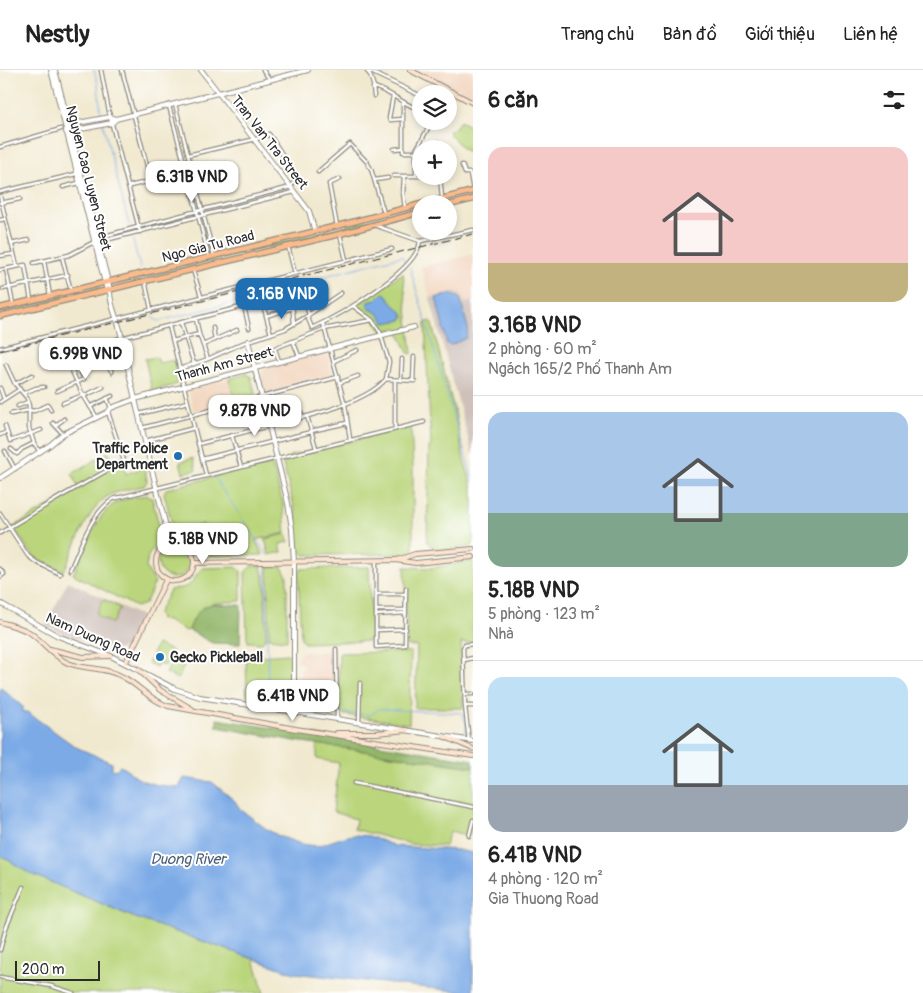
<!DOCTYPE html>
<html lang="vi">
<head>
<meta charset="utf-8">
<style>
  :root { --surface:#fff; --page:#f6f6f6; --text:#222; --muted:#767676; --line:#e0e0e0; --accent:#1f6fb2 }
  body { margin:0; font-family:Pangolin,sans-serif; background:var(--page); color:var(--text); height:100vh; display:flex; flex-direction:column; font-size:19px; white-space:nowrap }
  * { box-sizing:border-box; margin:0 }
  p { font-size:16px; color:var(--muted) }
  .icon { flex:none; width:28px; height:28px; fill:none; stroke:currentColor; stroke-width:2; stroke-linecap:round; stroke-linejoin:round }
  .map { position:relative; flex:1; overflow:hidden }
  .panel { display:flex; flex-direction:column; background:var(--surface); width:450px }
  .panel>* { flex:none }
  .fabs { position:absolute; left:412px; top:15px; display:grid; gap:10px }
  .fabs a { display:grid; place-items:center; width:45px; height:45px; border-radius:50%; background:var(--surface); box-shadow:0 2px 8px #0003; font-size:25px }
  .scale { position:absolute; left:15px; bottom:12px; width:85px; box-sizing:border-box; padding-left:5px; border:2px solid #2b2b2b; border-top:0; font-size:14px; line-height:18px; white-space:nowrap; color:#2b2b2b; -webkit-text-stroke:4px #fff; paint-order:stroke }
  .price { position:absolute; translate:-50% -42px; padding:0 11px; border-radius:10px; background:#fff; color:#222; font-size:16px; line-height:32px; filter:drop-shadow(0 1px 2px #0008) }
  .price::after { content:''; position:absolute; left:50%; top:30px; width:15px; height:11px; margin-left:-8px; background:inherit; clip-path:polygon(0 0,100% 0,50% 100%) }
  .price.on { background:var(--accent); color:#fff }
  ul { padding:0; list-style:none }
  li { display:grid; align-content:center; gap:10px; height:265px; padding:0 15px }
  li+li { border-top:1px solid var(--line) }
  li span { display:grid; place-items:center; height:155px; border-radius:15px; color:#555 }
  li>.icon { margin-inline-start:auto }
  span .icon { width:90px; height:90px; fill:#fffc; stroke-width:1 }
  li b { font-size:21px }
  h2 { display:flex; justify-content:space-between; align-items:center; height:60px; padding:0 15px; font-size:21px }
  header { display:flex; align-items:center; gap:30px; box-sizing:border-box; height:70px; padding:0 25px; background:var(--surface); border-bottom:1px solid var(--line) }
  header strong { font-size:24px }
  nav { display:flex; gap:28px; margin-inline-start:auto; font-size:18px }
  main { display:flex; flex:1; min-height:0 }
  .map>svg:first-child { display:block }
</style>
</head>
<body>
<header>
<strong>Nestly</strong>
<nav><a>Trang chủ</a><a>Bản đồ</a><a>Giới thiệu</a><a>Liên hệ</a></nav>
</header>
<main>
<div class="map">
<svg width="473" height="923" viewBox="0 0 473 923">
  <rect width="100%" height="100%" fill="#fff"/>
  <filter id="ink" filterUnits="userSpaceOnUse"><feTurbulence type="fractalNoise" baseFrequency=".02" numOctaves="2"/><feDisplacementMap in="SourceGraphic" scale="10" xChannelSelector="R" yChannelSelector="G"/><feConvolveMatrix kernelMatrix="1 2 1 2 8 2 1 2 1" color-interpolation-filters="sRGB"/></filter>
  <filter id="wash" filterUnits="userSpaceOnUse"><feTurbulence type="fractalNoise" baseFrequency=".0096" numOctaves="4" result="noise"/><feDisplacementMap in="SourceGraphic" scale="20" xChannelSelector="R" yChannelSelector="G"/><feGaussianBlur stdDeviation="1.12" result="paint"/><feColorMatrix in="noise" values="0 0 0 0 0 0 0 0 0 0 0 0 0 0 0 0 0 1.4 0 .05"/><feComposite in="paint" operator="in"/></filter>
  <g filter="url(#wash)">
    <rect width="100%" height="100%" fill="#f1e9cf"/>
    <path fill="#f2d5be" d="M419,0H473V29L470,27Z
      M473,184V231L465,233L454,221L430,228L421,197Z
      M324,283L328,285L332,303L328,308L268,324L264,320L261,306L264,299Z
      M229,309L235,332L197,342L193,339L189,322L190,318Z
      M302,582H332L334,584L335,641L333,643L304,639L299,634L300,602L304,597L298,592L297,589Z"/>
    <path fill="#cfc1ba" d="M454,221L461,224L465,233L473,231V386L430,228Z
      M68,511L141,546L126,578L114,580L73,567L45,556Z"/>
    <path fill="#bad57b" stroke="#728053" d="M460,51L473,58V84L463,79L448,62L454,59Z
      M421,137V139L338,161L117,214Z
      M403,203L412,284L408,283L397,258L382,262L372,248L355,236Z
      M99,217L100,219L0,243V241Z
      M431,251L456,347L464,391L473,418V476L437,481L427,472L429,377L431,375L425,253Z
      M157,287L159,293L174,290L178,312L175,315L152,321L145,289Z
      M246,304L251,307L255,323L252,328L235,332L229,309Z
      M411,357L413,397V481L410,484L304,485L298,479L295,440L283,394L289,386Z
      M108,382L117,397L123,394L126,404L145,397L147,411L144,416C133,418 121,420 110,425C88,436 74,480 64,501L34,487L13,457L79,419L72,404Z
      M193,388L196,400L183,403L180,392Z
      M272,394L283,434L286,463L255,470L263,485L208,486L203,454L177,466L175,465L164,423L166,419L241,400Z
      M147,425L152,428L162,467L148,486L146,498L155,512L145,534L136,537L73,504C83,485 95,446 114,434C123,429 136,427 147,425Z
      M286,464L289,472L280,474L282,482L269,485L265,469Z
      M158 492a16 16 0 1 1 32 0a16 16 0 1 1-32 0Z
      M473,491V573H461L463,638H415L417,576H407L405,497L432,498Z
      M251,496H261L265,514L266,568L261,573L248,572L247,568L245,502Z
      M236,497L241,501V531C210,534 203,529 189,560L186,561L167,551L160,549L158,543L170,520C177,518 185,519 190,514C196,509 196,502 203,498Z
      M268,497H282L287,506V570L269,568Z
      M369,497L372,571L304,573L301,568L298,504L301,499Z
      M105,530L120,538L113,552L111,553L97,546V543L102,531Z
      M157,574L172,581L165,596L158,593L156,597L148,593Z
      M392,582H411L409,654L339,644V583Z
      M288,584L291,587V631L285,636L251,630L247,625L246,587Z
      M174,588L185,593L178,609L166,603Z
      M317,674L473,697V750L469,766L450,761L445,776L411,774L354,759L356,749L333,742L339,693L317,689Z
      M0,785L29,803L133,847L254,889L264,923H0Z"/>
    <path fill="#93b66b" stroke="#5f704b" d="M213,534L241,535L240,574L212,573L189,560C194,547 198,537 213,534Z
      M217,649L473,690V697L295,671L217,657Z"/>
    <path fill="#7caae6" stroke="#546a88" d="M383,223L387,225L393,234L402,242L404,246L402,250L385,253L379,244L368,238V232L376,230Z
      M450,224L460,228L468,258L466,268L451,275L447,274L436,228Z
      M0,617L23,637V642H27L76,677L112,693V700L117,699L120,696C128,699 129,702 136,707C148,715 165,716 179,717L184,708L212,712L235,731L240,739L268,760L279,766L301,774L317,776L347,766L355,765L369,766L395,776L458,780L473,783V923L294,903L133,847L29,803L0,785Z"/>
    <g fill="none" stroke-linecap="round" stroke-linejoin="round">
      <path stroke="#7caae6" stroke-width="1" d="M94,0L98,14L101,46
        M102,50L129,155
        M133,170L140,198
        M410,198L473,411
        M152,247L154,249L159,251L283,220L329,205L402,186L406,194
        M214,407L267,485
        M266,495L268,618L289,621
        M338,642L371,645L379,639L462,643L466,653V665"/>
    </g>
  </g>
  <g filter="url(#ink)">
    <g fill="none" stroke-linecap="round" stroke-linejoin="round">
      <defs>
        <path id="minor" d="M101,0L110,47L140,162
          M122,0L151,111
          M263,0L270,10
          M366,0L370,5L374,17C391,22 404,35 421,40
          M367,0L421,26
          M373,17L374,26
          M393,26L389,48L390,50L403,49
          M403,32V78
          M175,34L214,186
          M169,36L209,187
          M438,72V79
          M0,77L61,59
          M394,79L403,78V82H415L416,84L421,85
          M415,82L432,51
          M416,84V105
          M462,95L465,103H470L473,120
          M318,102L350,74L367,92L371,99L384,143
          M394,106H420
          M440,106L442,128
          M404,107L403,123L405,138
          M375,110L388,108
          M130,116L186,102
          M63,117L79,113
          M0,122L76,104
          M0,126L17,196
          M0,133L20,129
          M0,150L5,149
          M337,156L329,114L340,109
          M340,164L346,190
          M97,168L197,141L291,117L295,110L293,101L269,64L260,68L188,85
          M421,171L473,160
          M98,172L294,122
          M11,174L29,170
          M288,176L295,204
          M0,186L13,184
          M62,187L71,221
          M44,191L50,226
          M34,193L69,185L94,172
          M6,199L13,234
          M0,200L25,195L31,230
          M193,200L201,226
          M145,211L151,239
          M3,219L68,205
          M288,225L292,232L294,254
          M262,231L271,264
          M244,236L249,258
          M353,236L372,250L380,262L389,292L386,309
          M266,246L293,238
          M307,246L312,258C338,246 418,201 420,171L374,155
          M196,249L199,264L208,289
          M181,253L194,294
          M323,253L345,335L350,369
          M169,256L206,405
          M213,258L215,270
          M173,271L199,264
          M293,271L299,286
          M203,275L237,260
          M87,277H96L112,302
          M96,277L117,269L302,221L309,245
          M0,278L392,179
          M275,279L279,291
          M63,282L83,325L96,346
          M87,286L98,280
          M252,287L324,259L372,250
          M334,291L357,280
          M96,292L104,288
          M6,295L15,314L27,328L29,336V358L34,373L40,382
          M109,296L126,290
          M179,299L208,289L243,273L285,259L304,248L341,223
          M386,309L415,311
          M401,310L402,289
          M413,311L414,287
          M339,313L358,306
          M15,314L32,305
          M0,318L4,329
          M57,321L84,309L75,290L80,287L77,279
          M24,323L36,318L44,317
          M84,326L103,317
          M107,328L111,338
          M0,332L20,319
          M63,333L83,325
          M297,335L303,347
          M18,336L28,332
          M90,337L112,326
          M11,344L29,340L34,341L48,335L51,340
          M139,344L188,332
          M307,346L316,378
          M53,353L63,364
          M56,355L64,349
          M5,356L10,371L41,360
          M142,358L338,307
          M395,358V310
          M311,361L347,353
          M0,365L7,362
          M232,366L241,397
          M145,371L194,358
          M198,374C223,368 248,361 273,355C304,347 365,334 386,309
          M11,379L17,384L22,379L34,373
          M5,381L15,399
          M202,389L311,362
          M0,443L28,486L36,492L60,504
          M0,463L60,427L124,391L108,342
          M376,491V577L405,575L406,518
          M0,499L4,504L0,507
          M70,500C81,476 90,445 113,429L424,352
          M376,524H406
          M376,540H406
          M376,545L406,543
          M376,560L406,559
          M336,579L337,649
          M464,590L473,588
          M465,624H473
          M465,636H473
          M359,653L360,613
          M469,671L465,636L463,578L465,575L473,574
          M354,713L473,737
          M469,766L473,750
          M0,880L6,858L23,817
          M0,907L51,916L73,923"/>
        <path id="tertiary" d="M51,0L107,221
          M55,0L110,220C109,232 117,248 120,260C134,332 153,403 170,473
          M201,0L309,141L315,162
          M67,55L110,47L116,49
          M66,62L112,53L116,49L308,0
          M248,271L288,433L292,459L294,492V642
          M0,408L50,375L63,364L108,342L111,338L135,329L414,257
          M0,533L58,566L111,586L175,619L200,627L473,671"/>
        <path id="secondary" d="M410,0L473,33
          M156 492a19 19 0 1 1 38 0a19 19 0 1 1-38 0Z
          M397,490L415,484L473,479
          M194,493L395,490L416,493L473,487
          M0,552C10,555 20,557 29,562C43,571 52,586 68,593C86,600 106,597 123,607C140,616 148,629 168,636L296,659L473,686
          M50,579L83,587L111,586
          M126,592L166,510
          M138,599L160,620L192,639
          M337,663H377L407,660
          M443,666L473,679"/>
        <path id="primary" d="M421,134L473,121
          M449,135L473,129
          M0,238L337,156L421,134
          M0,246L340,164L421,142"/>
      </defs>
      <use href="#minor" stroke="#8e8a7d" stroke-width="5"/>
      <use href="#tertiary" stroke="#8e8a7d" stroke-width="6"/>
      <use href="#secondary" stroke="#8e8a7d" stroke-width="6"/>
      <use href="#primary" stroke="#8e8a7d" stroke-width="7"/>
      <use href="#minor" stroke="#fff" stroke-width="2.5"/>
      <use href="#tertiary" stroke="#fff" stroke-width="4"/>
      <use href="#secondary" stroke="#fde4d1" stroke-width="4"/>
      <use href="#primary" stroke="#fbbb8c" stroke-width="4.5"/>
      <path stroke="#2b2b2b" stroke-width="1" stroke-dasharray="8 4" stroke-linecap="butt" d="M0,281L473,164"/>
    </g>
  </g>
  <g fill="#1f6fb2" stroke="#fff" stroke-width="2">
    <circle cx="178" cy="386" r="5"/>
    <circle cx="160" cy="587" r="5"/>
  </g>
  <g text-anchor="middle" stroke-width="4" stroke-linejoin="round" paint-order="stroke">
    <g font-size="14" fill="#2b2b2b" stroke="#fff">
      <text transform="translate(270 72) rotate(52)" y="5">Tran Van Tra Street</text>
      <text transform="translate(89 108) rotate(76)" y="5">Nguyen Cao Luyen Street</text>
      <text transform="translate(208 176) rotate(-14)" y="5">Ngo Gia Tu Road</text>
      <text transform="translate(224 294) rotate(-15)" y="5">Thanh Am Street</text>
      <text transform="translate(93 567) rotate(24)" y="5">Nam Duong Road</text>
    </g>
    <g font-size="14" font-weight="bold" fill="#2b2b2b" stroke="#fff" text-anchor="end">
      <text x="168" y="383">Traffic Police<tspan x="168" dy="16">Department</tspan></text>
      <text x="170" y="592" text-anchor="start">Gecko Pickleball</text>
    </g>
    <g font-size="15" font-style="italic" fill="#4b5e76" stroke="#fff">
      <text x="188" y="794">Duong River</text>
    </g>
  </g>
</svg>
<div class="fabs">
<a><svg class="icon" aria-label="layers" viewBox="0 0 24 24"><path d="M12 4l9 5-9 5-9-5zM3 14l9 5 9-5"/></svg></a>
<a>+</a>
<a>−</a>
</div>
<div class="scale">200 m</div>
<b class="price" style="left:192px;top:133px">6.31B VND</b>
<b class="price on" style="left:282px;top:250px">3.16B VND</b>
<b class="price" style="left:86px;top:310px">6.99B VND</b>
<b class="price" style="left:255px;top:367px">9.87B VND</b>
<b class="price" style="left:203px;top:495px">5.18B VND</b>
<b class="price" style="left:293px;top:652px">6.41B VND</b>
</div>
<section class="panel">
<h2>6 căn<svg class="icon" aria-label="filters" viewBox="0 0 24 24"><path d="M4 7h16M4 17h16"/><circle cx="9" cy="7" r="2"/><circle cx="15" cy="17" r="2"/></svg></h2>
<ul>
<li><span style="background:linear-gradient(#f6c9c9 75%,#c2b280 0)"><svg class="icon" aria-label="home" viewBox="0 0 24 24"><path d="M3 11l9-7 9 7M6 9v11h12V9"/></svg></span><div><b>3.16B VND</b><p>2 phòng · 60 m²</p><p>Ngách 165/2 Phố Thanh Am</p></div></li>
<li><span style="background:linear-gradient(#a9c7e8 65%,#7fa58c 0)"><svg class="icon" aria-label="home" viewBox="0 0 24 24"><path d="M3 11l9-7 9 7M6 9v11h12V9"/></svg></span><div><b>5.18B VND</b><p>5 phòng · 123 m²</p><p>Nhà</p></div></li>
<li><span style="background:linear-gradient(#bfe0f5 70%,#9aa5b1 0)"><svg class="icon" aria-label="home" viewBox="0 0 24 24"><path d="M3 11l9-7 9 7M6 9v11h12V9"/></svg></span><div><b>6.41B VND</b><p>4 phòng · 120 m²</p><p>Gia Thuong Road</p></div></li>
</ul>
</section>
</main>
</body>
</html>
